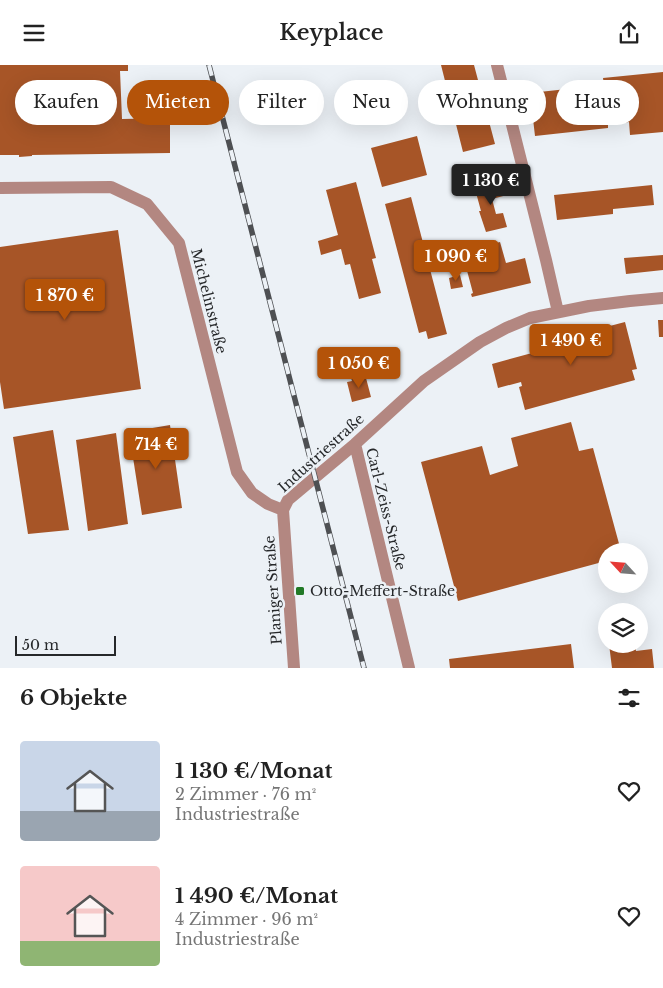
<!DOCTYPE html>
<html lang="de">
<head>
<meta charset="utf-8">
<style>
  :root { --surface:#fff; --page:#f2f2f2; --text:#222; --muted:#767676; --accent:#b45309 }
  body { margin:0; font-family:"Libre Baskerville",serif; background:var(--page); color:var(--text); height:100vh; display:flex; flex-direction:column; font-size:19px; white-space:nowrap }
  * { box-sizing:border-box; margin:0 }
  p { font-size:16px; color:var(--muted) }
  .icon { flex:none; width:28px; height:28px; fill:none; stroke:currentColor; stroke-width:2; stroke-linecap:round; stroke-linejoin:round }
  .map { position:relative; height:603px; overflow:hidden }
  .sheet { display:flex; flex-direction:column; background:var(--surface); flex:1 }
  .sheet>* { flex:none }
  .banner { position:absolute; left:15px; top:15px; width:634px; height:45px; display:flex; gap:10px }
  .needle { width:32px; rotate:296deg }
  .buttons { position:absolute; left:598px; top:478px; display:grid; gap:10px }
  .buttons a { display:grid; place-items:center; width:50px; height:50px; border-radius:50%; background:var(--surface); box-shadow:0 5px 20px #0002; font-size:25px }
  .scale { position:absolute; left:15px; bottom:12px; width:101px; box-sizing:border-box; padding-left:5px; border:2px solid #26282a; border-top:0; font-size:14px; line-height:18px; white-space:nowrap; color:#26282a; -webkit-text-stroke:4px #ecf1f6; paint-order:stroke }
  .price { position:absolute; translate:-50% -42px; padding:0 11px; border-radius:5px; background:var(--accent); color:#fff; font-size:16px; line-height:32px; filter:drop-shadow(0 1px 2px #0008) }
  .price::after { content:''; position:absolute; left:50%; top:30px; width:15px; height:11px; margin-left:-8px; background:inherit; clip-path:polygon(0 0,100% 0,50% 100%) }
  .price.active { background:#222; color:#fff }
  ul { padding:0; list-style:none }
  li { display:flex; align-items:center; gap:15px; height:125px; padding:0 20px }
  li span { display:grid; place-items:center; flex:none; width:140px; height:100px; border-radius:5px; color:#555 }
  li>.icon { margin-inline-start:auto }
  span .icon { width:60px; height:60px; fill:#fffc; stroke-width:1 }
  li b { font-size:21px }
  h2 { display:flex; justify-content:space-between; align-items:center; height:60px; padding:0 20px; font-size:21px }
  .tag { padding:0 18px; border-radius:22px; background:var(--surface); box-shadow:0 5px 20px #0002; font-size:18px; line-height:45px }
  .tag.active { background:var(--accent); color:#fff }
  header { display:flex; justify-content:space-between; align-items:center; height:65px; padding:0 20px; background:var(--surface); font-size:22px; font-weight:600 }
  .map>svg:first-child { display:block }
</style>
</head>
<body>
<header><svg class="icon" aria-label="menu" viewBox="0 0 24 24"><path d="M4 6h16M4 12h16M4 18h16"/></svg>Keyplace<svg class="icon" aria-label="share" viewBox="0 0 24 24"><path d="M12 15V3M7 8l5-5 5 5M5 13v7h14v-7"/></svg></header>
<div class="map">
<svg width="663" height="603" viewBox="0 0 663 603">
  <rect width="100%" height="100%" fill="#ecf1f6"/>
  <path fill="#a75527" d="M0,0H128V6H120L122,54L170,53V88L32,90V91L19,92V90H0Z
    M441,0H474L495,79L463,87Z
    M663,7V67L630,70L629,57L608,60V63L535,71L530,28L604,20L603,13Z
    M417,71L427,110L382,122L371,83Z
    M356,117L376,193L372,194L381,228L359,234L350,199L345,200L341,184L321,190L318,176L338,170L326,125Z
    M504,117L507,130L492,134L496,149L503,148L507,162L486,167L479,146H481L475,124Z
    M652,120L654,140L613,144V149L557,155L554,130Z
    M411,132L447,269L428,274L426,266L419,268L385,139Z
    M118,165L141,324L4,344L0,317V182Z
    M500,177L506,198L525,193L531,218L472,232L471,229L473,228L462,187Z
    M663,190V205L626,209L624,193Z
    M455,191L458,201L446,204L444,194Z
    M460,210L463,222L451,224L449,213Z
    M658,255H663V272H659Z
    M625,257L637,304L632,305L635,315L525,345L519,322L522,321L521,317L498,323L492,299L532,288L531,282L573,271L572,266L582,263L583,268Z
    M349,296L353,307L341,311L338,299Z
    M359,311L360,314L366,313L371,332L352,337L347,317L352,316L351,313Z
    M571,357L579,386L593,383L621,486H606V496L458,536L421,397L482,381L490,410L518,401L511,373Z
    M170,360L182,443L142,450L129,367Z
    M53,365L69,465L28,469L13,372Z
    M116,368L128,459L88,466L76,375Z
    M571,579L574,603H450L449,594Z
    M609,579H635L636,586L652,584L654,603H612Z"/>
  <g fill="none" stroke-linecap="round" stroke-linejoin="round">
    <path stroke="#b38781" stroke-width="12" d="M497,0L546,195L558,247
      M0,123L111,122L147,139L179,178L237,407L252,428L268,439L283,445
      M355,379L409,603
      M283,445L288,435L355,379L424,316L480,277L506,263L530,253L589,241L630,236L663,233
      M283,445L294,603"/>
    <defs>
      <path id="rail" d="M209,0L364,603"/>
    </defs>
    <use href="#rail" stroke="#4e5053" stroke-width="5.5"/>
    <use href="#rail" stroke="#ecf1f6" stroke-width="4" stroke-dasharray="11" stroke-linecap="butt"/>
  </g>
  <rect fill="#217926" stroke="#ecf1f6" stroke-width="2" x="295" y="521" width="10" height="10" rx="2.5"/>
  <g text-anchor="middle" stroke-width="5" stroke-linejoin="round" paint-order="stroke">
    <g font-size="14" fill="#26282a" stroke="#ecf1f6">
      <text transform="translate(209 236) rotate(76)" y="5">Michelinstraße</text>
      <text transform="translate(321 388) rotate(-42)" y="5">Industriestraße</text>
      <text transform="translate(386 444) rotate(76)" y="5">Carl-Zeiss-Straße</text>
      <text transform="translate(273 525) rotate(-94)" y="5">Planiger Straße</text>
    </g>
    <g font-size="14" fill="#26282a" stroke="#ecf1f6" text-anchor="start">
      <text x="310" y="531">Otto-Meffert-Straße</text>
    </g>
  </g>
</svg>
<div class="buttons">
<a><svg class="needle" viewBox="-14 -14 28 28"><path d="M0-13l5 13h-10z" fill="#e53935"/><path d="M0 13l5-13h-10z" fill="#767676"/></svg></a>
<a><svg class="icon" aria-label="layers" viewBox="0 0 24 24"><path d="M12 4l9 5-9 5-9-5zM3 14l9 5 9-5"/></svg></a>
</div>
<div class="scale">50 m</div>
<b class="price active" style="left:491px;top:141px">1 130 €</b>
<b class="price" style="left:456px;top:217px">1 090 €</b>
<b class="price" style="left:65px;top:256px">1 870 €</b>
<b class="price" style="left:571px;top:301px">1 490 €</b>
<b class="price" style="left:359px;top:324px">1 050 €</b>
<b class="price" style="left:156px;top:405px">714 €</b>
<div class="banner">
<a class="tag">Kaufen</a>
<a class="tag active">Mieten</a>
<a class="tag">Filter</a>
<a class="tag">Neu</a>
<a class="tag">Wohnung</a>
<a class="tag">Haus</a>
</div>
</div>
<section class="sheet">
<h2>6 Objekte<svg class="icon" aria-label="filters" viewBox="0 0 24 24"><path d="M4 7h16M4 17h16"/><circle cx="9" cy="7" r="2"/><circle cx="15" cy="17" r="2"/></svg></h2>
<ul>
<li><span style="background:linear-gradient(#c9d6e8 70%,#9aa5b1 0)"><svg class="icon" aria-label="home" viewBox="0 0 24 24"><path d="M3 11l9-7 9 7M6 9v11h12V9"/></svg></span><div><b>1 130 €/Monat</b><p>2 Zimmer · 76 m²</p><p>Industriestraße</p></div><svg class="icon" aria-label="heart" viewBox="0 0 24 24"><path d="M12 20l-8-8c-3-5 5-10 8-4 3-6 11-1 8 4z"/></svg></li>
<li><span style="background:linear-gradient(#f6c9c9 75%,#8fb573 0)"><svg class="icon" aria-label="home" viewBox="0 0 24 24"><path d="M3 11l9-7 9 7M6 9v11h12V9"/></svg></span><div><b>1 490 €/Monat</b><p>4 Zimmer · 96 m²</p><p>Industriestraße</p></div><svg class="icon" aria-label="heart" viewBox="0 0 24 24"><path d="M12 20l-8-8c-3-5 5-10 8-4 3-6 11-1 8 4z"/></svg></li>
</ul>
</section>
</body>
</html>
